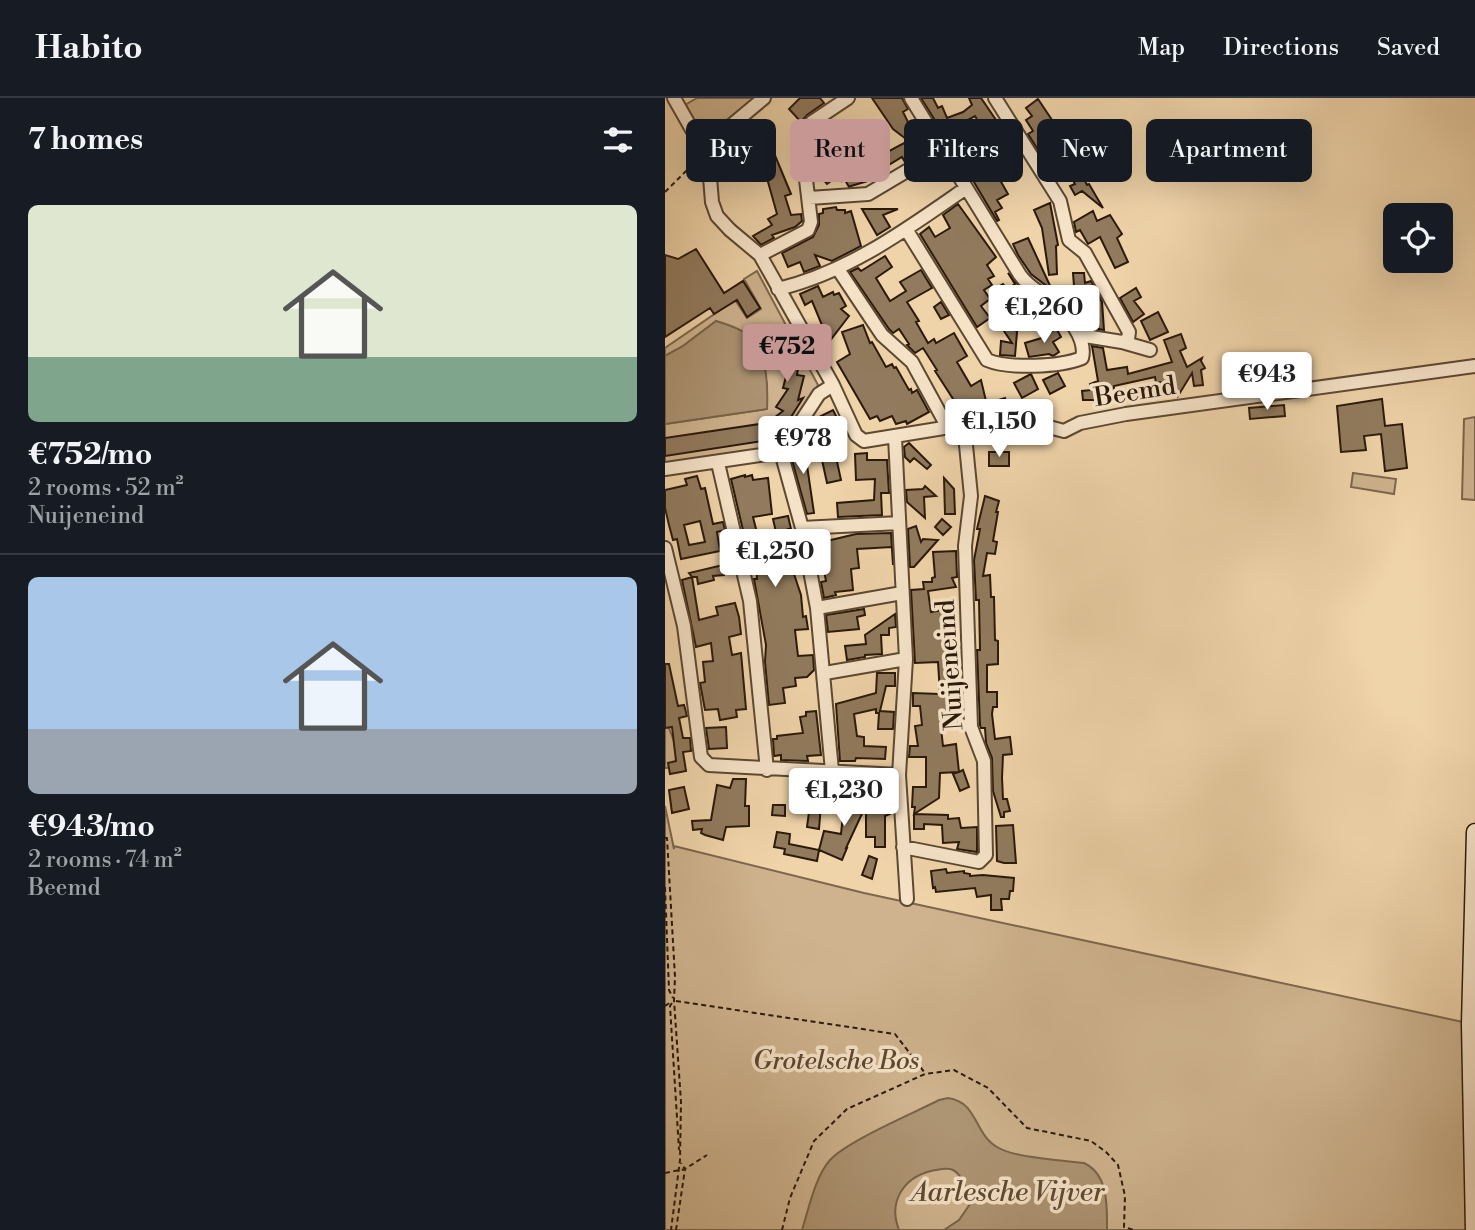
<!DOCTYPE html>
<html lang="en">
<head>
<meta charset="utf-8">
<style>
  :root { --surface:#171b24; --page:#20242c; --text:#f1f3f6; --muted:#9ea1a6; --line:#363941; --accent:#c59692 }
  body { margin:0; font-family:"Libre Bodoni",serif; background:var(--page); color:var(--text); height:100vh; display:flex; flex-direction:column; font-size:26px; white-space:nowrap }
  * { box-sizing:border-box; margin:0 }
  p { font-size:23px; color:var(--muted) }
  .icon { flex:none; width:38px; height:38px; fill:none; stroke:currentColor; stroke-width:2; stroke-linecap:round; stroke-linejoin:round }
  .map { position:relative; flex:1; overflow:hidden }
  .drawer { display:flex; flex-direction:column; background:var(--surface); width:665px }
  .drawer>* { flex:none }
  .top-card { position:absolute; left:21px; top:21px; width:665px; height:63px; display:flex; gap:14px }
  .fabs { position:absolute; left:718px; top:105px; display:grid; gap:14px }
  .fabs a { display:grid; place-items:center; width:70px; height:70px; border-radius:10px; background:var(--surface); box-shadow:0 7px 28px #0002; font-size:35px }
  .price { position:absolute; translate:-50% -60px; padding:0 16px; border-radius:7px; background:#fff; color:#222; font-size:23px; line-height:46px; filter:drop-shadow(0 2px 4px #0008) }
  .price::after { content:''; position:absolute; left:50%; top:42px; width:21px; height:16px; margin-left:-10px; background:inherit; clip-path:polygon(0 0,100% 0,50% 100%) }
  .price.selected { background:var(--accent); color:#111 }
  ul { padding:0; list-style:none }
  li { display:grid; align-content:center; gap:14px; height:371px; padding:0 28px }
  li+li { border-top:2px solid var(--line) }
  li span { display:grid; place-items:center; height:217px; border-radius:10px; color:#555 }
  li>.icon { margin-inline-start:auto }
  span .icon { width:126px; height:126px; fill:#fffc; stroke-width:1 }
  li b { font-size:30px }
  h2 { display:flex; justify-content:space-between; align-items:center; height:84px; padding:0 28px; font-size:30px }
  .pill { padding:0 24px; border-radius:10px; background:var(--surface); box-shadow:0 7px 28px #0002; font-size:24px; line-height:63px }
  .pill.selected { background:var(--accent); color:#111 }
  header { display:flex; align-items:center; gap:42px; box-sizing:border-box; height:98px; padding:0 35px; background:var(--surface); border-bottom:2px solid var(--line) }
  header strong { font-size:33px }
  nav { display:flex; gap:38px; margin-inline-start:auto; font-size:24px }
  main { display:flex; flex:1; min-height:0 }
  .map>svg:first-child { display:block }
</style>
</head>
<body>
<header>
<strong>Habito</strong>
<nav><a>Map</a><a>Directions</a><a>Saved</a></nav>
</header>
<main>
<section class="drawer">
<h2>7 homes<svg class="icon" aria-label="filters" viewBox="0 0 24 24"><path d="M4 7h16M4 17h16"/><circle cx="9" cy="7" r="2"/><circle cx="15" cy="17" r="2"/></svg></h2>
<ul>
<li><span style="background:linear-gradient(#dfe7d0 70%,#7fa58c 0)"><svg class="icon" aria-label="home" viewBox="0 0 24 24"><path d="M3 11l9-7 9 7M6 9v11h12V9"/></svg></span><div><b>€752/mo</b><p>2 rooms · 52 m²</p><p>Nuijeneind</p></div></li>
<li><span style="background:linear-gradient(#a9c7e8 70%,#9aa5b1 0)"><svg class="icon" aria-label="home" viewBox="0 0 24 24"><path d="M3 11l9-7 9 7M6 9v11h12V9"/></svg></span><div><b>€943/mo</b><p>2 rooms · 74 m²</p><p>Beemd</p></div></li>
</ul>
</section>
<div class="map">
<svg width="810" height="1132" viewBox="0 0 810 1132">
  <rect width="100%" height="100%" fill="#efd3a9"/>
  <filter id="stains"><feTurbulence type="fractalNoise" baseFrequency=".00286" numOctaves="4"/><feColorMatrix values="0 0 0 0 .2 0 0 0 0 .09 0 0 0 0 .02 0 0 0 .5 -.17"/></filter>
  <radialGradient id="worn" r=".72"><stop offset=".6" stop-color="#630" stop-opacity="0"/><stop offset="1" stop-color="#630" stop-opacity=".3"/></radialGradient>
  <path fill="#ceb38e" stroke="#7d664c" stroke-width="2" d="M32,0H97L42,49L15,10Z
    M92,173L153,287L124,340L116,348L0,368V326L102,311V286L91,247L51,223L18,248L0,258V250L70,202L82,220L96,211L79,181Z
    M810,319V402L797,401L799,321Z
    M688,375L731,381L729,396L686,389Z
    M0,620L12,651L14,669L0,670Z
    M0,708L9,751V748L199,795L798,924L801,1132H0Z"/>
  <path fill="#ad9473" stroke="#796349" stroke-width="2" d="M51,223C63,227 78,231 87,241C102,257 103,290 102,311L0,326V258L18,248Z
    M283,1000C313,1004 309,1036 332,1049C349,1060 398,1062 419,1065C444,1077 442,1108 442,1132H279L294,1122L305,1106C303,1096 298,1077 288,1072C282,1069 273,1072 266,1073C238,1080 223,1104 234,1132H137C144,1110 150,1079 165,1062C182,1043 249,1015 274,1002Z"/>
  <path fill="#917a5d" stroke="#2c190a" stroke-width="2" fill-rule="evenodd" d="M135,0H155L159,5L142,17L136,24L124,11Z
    M207,0H237L243,11L238,14L243,24L241,41L228,31Z
    M256,0H268L273,10L277,8L282,20L298,14L307,7L304,0H316L344,41L329,51L310,18L288,30L296,49L299,48L303,55L307,52L315,62L301,72Z
    M373,1L387,22L377,28L389,45L385,48L390,56L380,63L363,36L368,33L361,22L367,18L361,10Z
    M158,37L159,50L174,40L181,49L197,39L202,47L181,60L191,74L210,62L208,60L216,55L217,57L239,45L248,59L240,64L237,59L214,73L216,76L206,82L186,88L184,89L180,82L177,83V75L162,86L150,72L169,58H147L150,56L148,55L147,38Z
    M109,55L126,96L120,98L126,117L136,116L137,123L130,129L107,137L109,140L96,147L88,138L107,127L103,121L112,116L96,59Z
    M414,72L422,87L424,86L438,110L417,93L410,97L405,88L410,86L405,77Z
    M326,74L328,78L331,75L343,96L332,102L337,110L330,114L334,122L332,123L309,84Z
    M385,105L393,147L391,148L392,176L384,177L377,130L369,112Z
    M293,106L331,159L322,167L329,178L323,181L327,187L319,192L325,201L316,208L325,220L312,229L255,136L264,129L270,139L285,130L278,117Z
    M171,109L172,112H180V115L186,113L196,148L167,163L150,157L155,168L139,174L135,164L123,169L117,155L148,139L154,127V116L158,115V111Z
    M197,111H233L218,117L225,129L212,137Z
    M428,113L432,123L445,117L457,136L452,140L463,164L450,170L435,139L423,146L415,132L411,134L409,124Z
    M363,140L387,192L366,176L353,157L348,146Z
    M31,151L59,195L78,183L95,210L82,219L72,202L49,216L45,210L0,239V157L13,161Z
    M220,158L227,169L211,180L225,203L241,193L235,184L256,172L267,190L242,204L254,223L251,224L263,245L269,241L271,245L289,235L302,258L292,264L306,288L316,282L321,303L299,318L287,320L281,309L290,304L270,273L272,272L258,250L250,255L242,247L244,246L234,231L228,235L224,231L185,174L193,170L196,173Z
    M343,175L362,196L352,203L355,202V208L363,219L354,226L353,223L349,230L352,234L350,258L335,257L336,243L347,245L339,233L346,228L337,216L346,209L333,189L338,186L342,191L350,186Z
    M408,175H419L420,185L426,183L437,204L439,232L422,229L420,208L416,209L414,200L410,201Z
    M153,188L158,199L168,194L169,197L174,195L181,208L176,211L184,218L164,244L147,203L140,207L135,196Z
    M471,190L476,199L469,203L479,216L468,224L455,200Z
    M276,204L284,217L276,221L269,209Z
    M493,214L503,234L485,242L476,223Z
    M198,227L205,245L207,244L221,269L227,266L229,270L231,269L244,292L246,291L247,295L252,292L264,314L242,326L241,323L231,326L227,318L215,323L212,318L205,321L172,264L185,256L177,234Z
    M391,230L396,239L388,244L394,254L388,258L384,256L364,259L360,245L380,239Z
    M120,231L130,256H135L132,277L139,278L133,302L138,300L121,327L122,329L118,334L111,340L100,327L118,313L111,309L123,291L118,290L123,271L116,270L118,249L110,252L105,238Z
    M516,236L521,250L515,253L522,269L537,260L536,263L540,270L536,272L538,287L529,288L527,275L513,298L509,282L491,285L490,279L449,288V295L429,302H418L417,293L427,292L425,286L433,283L427,248L438,250L442,272L462,269L463,276L507,264L499,242Z
    M393,275L400,288L385,296L378,282Z
    M366,276L373,291L357,300L349,285Z
    M340,300L343,310L326,313L324,305Z
    M717,301L720,328L737,326L742,370L720,373L716,336L699,338L701,352L676,354L672,308Z
    M365,303L370,313H359L356,307Z
    M619,307L620,318L585,321L584,310Z
    M168,312L173,322L171,324L174,329L148,349L138,337L154,319Z
    M95,326L98,343L0,358V340Z
    M244,345L266,367L262,371L249,360L245,364L240,359L239,349Z
    M139,347L149,415L142,416L125,355L130,352V348Z
    M324,354H344V368H324Z
    M202,355V362H222L224,395H216L217,417L173,419L172,405L209,402L210,381L191,382L190,356Z
    M171,359L176,382L162,385L157,362Z
    M80,377V379L87,377L88,382L103,380L107,416L88,419L93,439L111,434L108,421L123,418L126,431H123L134,468L127,470L136,497L138,519L141,518L143,531L130,532L133,558L148,557L149,572L142,579L130,580L131,588L118,590L120,605L104,607L100,564L101,547L89,481H92L90,442L81,445L66,381Z
    M32,378L36,391L40,390L48,426L58,424L60,432L52,434L55,453L16,461L12,441L8,442L4,427L0,410V392L22,387L20,381ZM35,423L40,444L24,447L19,427Z
    M279,380L289,391L290,416H280Z
    M260,388L271,398L259,399L260,420L242,404L241,392L258,391Z
    M320,398L334,403L331,414H333L328,443L332,444L330,456L322,455L318,478L325,477L326,499H329L330,542L333,543V566L322,567V594H332V609H328L327,616L330,641L345,639L347,656L338,657L337,680L338,701H342L345,713L339,714V719H336L328,693L327,660L321,645L320,630H316L315,627L312,552H315L314,502H311L309,462L315,431H312Z
    M277,421L286,429L278,437L270,429Z
    M251,428L256,444L258,441L273,442L249,469H245L243,431Z
    M226,435L228,467L227,449L192,451L194,470L186,471L188,492L170,494L171,497L159,500L156,484L161,483L157,462L152,463L149,446L191,436Z
    M291,453L292,479L287,480L291,489L263,493L266,514L289,510L291,536L288,537V554H295V565H290V597L283,598L284,618H294L295,629L276,630L278,648L291,646L294,674L298,672L304,689L295,693L288,676L293,674L275,675L274,700L249,716L250,709H247L248,689H261V659H244L245,648H253L250,628L257,627L255,608H248V595L275,596L273,564L250,565L246,492L259,491L258,484H267V480L270,479L268,454Z
    M58,467L59,477L48,478L49,482L33,486L32,479H27L34,522L53,517L51,509L70,505L74,519L76,536L64,539L67,557L76,555L81,611L71,612L72,619L55,622L53,611L40,612L35,585L40,584L38,564L48,563L46,545L31,549L17,482L27,479L24,475Z
    M199,511L200,517L192,519L194,531L163,534L161,517Z
    M230,516L231,529L224,530V537H216L217,556L200,557V559L182,562L180,548L201,546L200,537Z
    M0,566H4L13,608L19,607L22,618L14,620L18,640H25L26,653L18,654L21,673L5,676L3,665L11,663L7,629L0,630Z
    M212,575H230V588H221L215,613L229,614L228,631H213L214,615H211V611L189,616L192,638L199,639V648L221,649L220,661L191,660L190,663H175L171,606L211,595Z
    M151,613L156,657L142,658L143,663L116,662V657L109,658L108,641H112V638L138,635L135,619L141,618V614Z
    M61,629L62,650L44,651L41,630Z
    M68,681H81L80,708H84V728L61,729L58,742L40,737L36,735L37,731L28,732L27,723L46,722L52,687L65,690Z
    M19,689L24,711L7,715L4,692Z
    M153,689L158,690L161,695L160,700L163,703L156,707L154,731L142,729L144,714L147,715L150,703L146,697L148,692Z
    M180,697L202,700V705L181,750H182L177,762L154,752L159,733L176,736Z
    M221,702L227,715L220,718V749H210V739H201V710Z
    M108,707H120V718L107,717Z
    M249,716L283,717V721L294,720L296,730L312,729V754L292,751L294,744L278,745L277,727L259,726V731H249Z
    M348,727L351,765H339L332,763L331,728Z
    M112,734L125,736L124,746L154,752L152,763L119,756L120,751L109,749Z
    M204,758L212,761L207,781L197,777Z
    M281,771L282,775L299,773V775L305,776V778L318,777L349,780L348,793H345L344,801H336L337,812H326V797L312,799L310,790L271,794L270,789L268,790L266,773Z"/>
  <g fill="none" stroke-linecap="round" stroke-linejoin="round">
    <defs>
      <path id="street" d="M9,0L38,51L45,79L47,104L52,118L65,132L95,157L168,287L191,337L199,343L346,319L399,333L415,325L461,316L810,268
        M330,0L395,103L404,142L420,155L464,234L463,241L457,244L414,237
        M38,51L99,0
        M144,100L203,96L277,52
        M241,131L322,262C343,271 395,269 417,260C422,241 404,220 390,206C378,194 367,193 355,177L246,0
        M95,157L143,132L146,124L136,39L147,24L183,0
        M173,171L217,237L247,264L283,330
        M113,191C184,174 242,131 301,90
        M457,244L485,252
        M230,339L241,561L234,677L242,801
        M116,354L137,430L152,510L167,673
        M53,365L85,503L102,672
        M0,371L116,354L154,296L168,287
        M137,430L234,425
        M0,450L19,528L36,659L44,667L234,677
        M152,510L237,495
        M160,575L241,561
        M238,749L314,764L321,757L319,663L306,629L300,448L306,398L299,327"/>
      <path id="secondary" d="M809,1132L805,926L810,734"/>
    </defs>
    <use href="#street" stroke="#5d4832" stroke-width="16"/>
    <use href="#secondary" stroke="#2c190a" stroke-width="19"/>
    <path stroke="#2c190a" stroke-width="2" stroke-dasharray="5 3.5" stroke-linecap="butt" d="M0,94L29,65
      M0,740H2L10,879L9,902L16,1004L15,1062L6,1132
      M0,789L4,892L8,900
      M11,903L230,936L260,975
      M7,905L5,908L14,1052
      M0,908L6,904
      M0,1075L20,1071L42,1057
      M11,1132L20,1071L16,1065
      M117,1132L125,1100L149,1043L182,1011L260,976L289,972L323,990L362,1030L426,1043L441,1054L453,1067L460,1098L459,1129L469,1132"/>
    <use href="#street" stroke="#f5e2c7" stroke-width="12"/>
    <use href="#secondary" stroke="#f5e2c7" stroke-width="16"/>
  </g>
  <g text-anchor="middle" stroke-width="7" stroke-linejoin="round" paint-order="stroke">
    <g font-size="26" fill="#2c190a" stroke="#f5e2c7">
      <text transform="translate(470 293) rotate(-9)" y="9">Beemd</text>
      <text transform="translate(284 567) rotate(-94)" y="9">Nuijeneind</text>
    </g>
    <g font-size="26" font-style="italic" fill="#5d4732" stroke="#f5e2c7">
      <text x="171" y="971">Grotelsche Bos</text>
    </g>
    <g font-size="28" font-style="italic" fill="#604a34" stroke="#f5e2c7">
      <text x="343" y="1103">Aarlesche Vijver</text>
    </g>
  </g>
  <rect width="100%" height="100%" filter="url(#stains)"/>
  <rect width="100%" height="100%" fill="url(#worn)"/>
</svg>
<div class="fabs">
<a><svg class="icon" aria-label="locate" viewBox="0 0 24 24"><circle cx="12" cy="12" r="6"/><path d="M12 2v4M12 18v4M2 12h4M18 12h4"/></svg></a>
</div>
<b class="price" style="left:379px;top:247px">€1,260</b>
<b class="price selected" style="left:122px;top:286px">€752</b>
<b class="price" style="left:602px;top:314px">€943</b>
<b class="price" style="left:334px;top:361px">€1,150</b>
<b class="price" style="left:138px;top:378px">€978</b>
<b class="price" style="left:110px;top:491px">€1,250</b>
<b class="price" style="left:179px;top:730px">€1,230</b>
<div class="top-card">
<a class="pill">Buy</a>
<a class="pill selected">Rent</a>
<a class="pill">Filters</a>
<a class="pill">New</a>
<a class="pill">Apartment</a>
</div>
</div>
</main>
</body>
</html>
